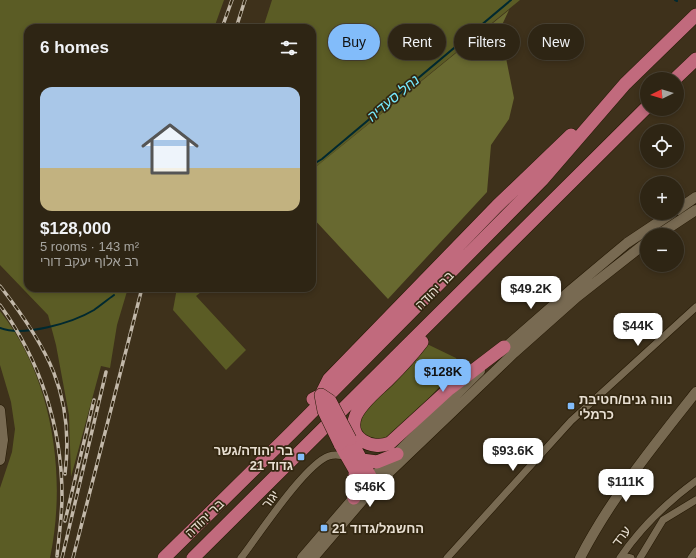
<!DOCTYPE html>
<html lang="en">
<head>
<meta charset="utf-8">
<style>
  :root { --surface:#2e2514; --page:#3a3122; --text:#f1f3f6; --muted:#a7a5a0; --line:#494234; --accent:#82bcfa }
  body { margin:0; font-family:Helvetica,Heebo,sans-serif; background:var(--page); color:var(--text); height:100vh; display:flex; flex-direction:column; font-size:15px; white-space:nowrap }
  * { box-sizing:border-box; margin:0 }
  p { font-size:13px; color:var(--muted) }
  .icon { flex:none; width:22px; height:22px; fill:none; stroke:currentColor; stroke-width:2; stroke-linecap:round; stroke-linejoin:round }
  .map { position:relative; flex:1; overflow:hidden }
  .sheet { position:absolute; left:24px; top:24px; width:292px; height:268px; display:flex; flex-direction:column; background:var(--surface); border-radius:12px; box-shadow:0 2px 6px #0003,0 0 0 1px var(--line) }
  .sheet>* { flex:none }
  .top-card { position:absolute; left:328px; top:24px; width:308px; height:36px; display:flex; gap:8px }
  .needle { width:26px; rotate:265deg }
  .tools { position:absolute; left:640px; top:72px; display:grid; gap:8px }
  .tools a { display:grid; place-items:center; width:44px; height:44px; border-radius:50%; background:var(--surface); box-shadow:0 2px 6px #0003,0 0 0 1px var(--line); font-size:20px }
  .price { position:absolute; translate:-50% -34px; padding:0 9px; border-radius:8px; background:#fff; color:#222; font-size:13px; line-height:26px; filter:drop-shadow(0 1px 2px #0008) }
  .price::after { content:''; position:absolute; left:50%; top:24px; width:12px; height:9px; margin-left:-6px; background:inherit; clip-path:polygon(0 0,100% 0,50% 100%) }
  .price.current { background:var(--accent); color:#111 }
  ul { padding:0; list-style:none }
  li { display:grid; align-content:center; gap:8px; height:212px; padding:0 16px }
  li+li { border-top:1px solid var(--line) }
  li span { display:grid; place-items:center; height:124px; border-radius:12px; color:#555 }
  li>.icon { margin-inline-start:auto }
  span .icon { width:72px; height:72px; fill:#fffc; stroke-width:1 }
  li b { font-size:17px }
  h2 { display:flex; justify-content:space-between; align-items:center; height:48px; padding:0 16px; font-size:17px }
  .pill { padding:0 14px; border-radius:18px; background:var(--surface); box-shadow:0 2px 6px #0003,0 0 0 1px var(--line); font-size:14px; line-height:36px }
  .pill.current { background:var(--accent); color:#111 }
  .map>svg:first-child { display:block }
</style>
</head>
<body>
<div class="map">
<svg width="696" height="558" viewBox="0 0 696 558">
  <rect width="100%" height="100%" fill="#3e311b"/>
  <path fill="#5b5c25" d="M0,0H224L214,28H28V288H128L117,325L110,368L101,366L71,477L69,415L56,345L48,315L0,265Z
    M272,0H520L312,170V28H263Z
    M177,288H206L196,296L246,350L226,370L173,310Z
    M0,311C53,378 67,476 50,558H0V488L12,452L15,429L11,402L0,365Z
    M427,344L456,358L459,366L398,431L383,443L358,434L361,411Z"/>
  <path fill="#686930" d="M509,10L502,25L504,48L514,98L509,119L491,145L487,192L388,299L312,217V170Z"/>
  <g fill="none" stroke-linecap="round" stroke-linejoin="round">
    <path stroke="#002930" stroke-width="2" d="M675,0L677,1
      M312,165L322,159L511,0
      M0,328C24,337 72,323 94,310C101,305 107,300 114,295"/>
    <defs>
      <path id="street" d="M622,556L631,558
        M241,558C258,536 305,464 329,456C335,454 341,455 347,457
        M447,558L571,421L696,307
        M620,558C641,527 666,503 696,481
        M640,558L663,520L696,500
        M691,558L696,551"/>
      <path id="secondary" d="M677,210L696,197
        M658,235L696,210
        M500,352L572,289L627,243L672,213
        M0,410L3,440L0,460
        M302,558L364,486L480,371
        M313,558L373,488L514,353L577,297L647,242
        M580,558C611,498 654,445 696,392"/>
      <path id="highway" d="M675,79L696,59
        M422,342C412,355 401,367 389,379C378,390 363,401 356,415C346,438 372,451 390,443L449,389L504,347
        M313,399L321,395L329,379L497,206L571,135
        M340,444L364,486L373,488L371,478L350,439
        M362,460L377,462L397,454
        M354,498L357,489L355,474
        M164,558L291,433L542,180L625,84L696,15
        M193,558L647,107"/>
    </defs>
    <use href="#street" stroke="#241804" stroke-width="8"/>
    <use href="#secondary" stroke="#241804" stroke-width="11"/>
    <use href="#highway" stroke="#241804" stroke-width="14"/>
    <use href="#street" stroke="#786a52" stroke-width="7"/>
    <use href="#secondary" stroke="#786a52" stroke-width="10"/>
    <use href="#highway" stroke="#c16a7d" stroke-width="13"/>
    <defs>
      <path id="rail" d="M222,28L232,0
        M236,28L245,0
        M0,286C47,346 75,395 65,474
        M0,305C40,360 62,427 62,496C62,516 59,536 57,556
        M65,521L94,400
        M62,558L106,372
        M73,558L142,288"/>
    </defs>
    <use href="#rail" stroke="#c2b8a9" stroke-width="3.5"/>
    <use href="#rail" stroke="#332711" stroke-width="2" stroke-dasharray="6" stroke-linecap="butt"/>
    <defs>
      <path id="highway-bridge" d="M340,444L324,411L321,395L330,401L350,439"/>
    </defs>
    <use href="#highway-bridge" stroke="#241804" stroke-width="14" stroke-linecap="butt"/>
    <use href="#highway-bridge" stroke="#c16a7d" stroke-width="13"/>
  </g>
  <g fill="#82bcfa" stroke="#332711" stroke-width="1.5">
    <rect x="567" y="402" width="8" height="8" rx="2"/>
    <rect x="297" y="453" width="8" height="8" rx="2"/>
    <rect x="320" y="524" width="8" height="8" rx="2"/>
  </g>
  <g text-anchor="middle" stroke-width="3.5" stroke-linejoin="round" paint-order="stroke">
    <g font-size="13" fill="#e8dfd2" stroke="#332711">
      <text transform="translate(434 290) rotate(-45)" y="5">בר יהודה</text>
      <text transform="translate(270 499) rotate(-53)" y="5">יגור</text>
      <text transform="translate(204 518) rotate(-44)" y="5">בר יהודה</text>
      <text transform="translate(621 536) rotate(-53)" y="5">ערד</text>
    </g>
    <g font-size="13" font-weight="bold" fill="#e8dfd2" stroke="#332711" text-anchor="start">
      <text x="579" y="404">נווה גנים/חטיבת<tspan x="579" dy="15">כרמלי</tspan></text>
      <text x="293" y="455" text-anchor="end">בר יהודה/גשר<tspan x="293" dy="15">גדוד 21</tspan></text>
      <text x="332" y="533">החשמל/גדוד 21</text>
    </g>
    <g font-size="14" font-style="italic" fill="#76ebff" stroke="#332711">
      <text transform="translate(393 98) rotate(-40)" y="5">נחל סעדיה</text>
    </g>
  </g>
</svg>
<div class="tools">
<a><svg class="needle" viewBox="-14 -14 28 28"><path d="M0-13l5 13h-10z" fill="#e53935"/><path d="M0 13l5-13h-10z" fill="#a7a5a0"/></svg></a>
<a><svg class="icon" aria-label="locate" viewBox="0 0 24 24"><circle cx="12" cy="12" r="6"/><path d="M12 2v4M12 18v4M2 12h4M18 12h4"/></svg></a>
<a>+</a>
<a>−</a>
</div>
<b class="price" style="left:531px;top:310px">$49.2K</b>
<b class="price" style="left:638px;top:347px">$44K</b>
<b class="price current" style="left:443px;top:393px">$128K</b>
<b class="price" style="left:513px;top:472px">$93.6K</b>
<b class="price" style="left:626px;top:503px">$111K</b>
<b class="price" style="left:370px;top:508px">$46K</b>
<div class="top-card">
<a class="pill current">Buy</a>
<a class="pill">Rent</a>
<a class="pill">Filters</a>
<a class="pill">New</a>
</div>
<section class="sheet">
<h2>6 homes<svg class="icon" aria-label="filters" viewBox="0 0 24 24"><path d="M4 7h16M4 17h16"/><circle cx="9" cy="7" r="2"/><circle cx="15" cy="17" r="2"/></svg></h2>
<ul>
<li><span style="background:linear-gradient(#a9c7e8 65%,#c2b280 0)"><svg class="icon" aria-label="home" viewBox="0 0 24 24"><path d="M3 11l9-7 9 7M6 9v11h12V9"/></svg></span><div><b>$128,000</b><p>5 rooms · 143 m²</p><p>רב אלוף יעקב דורי</p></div></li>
</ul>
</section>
</div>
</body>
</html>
